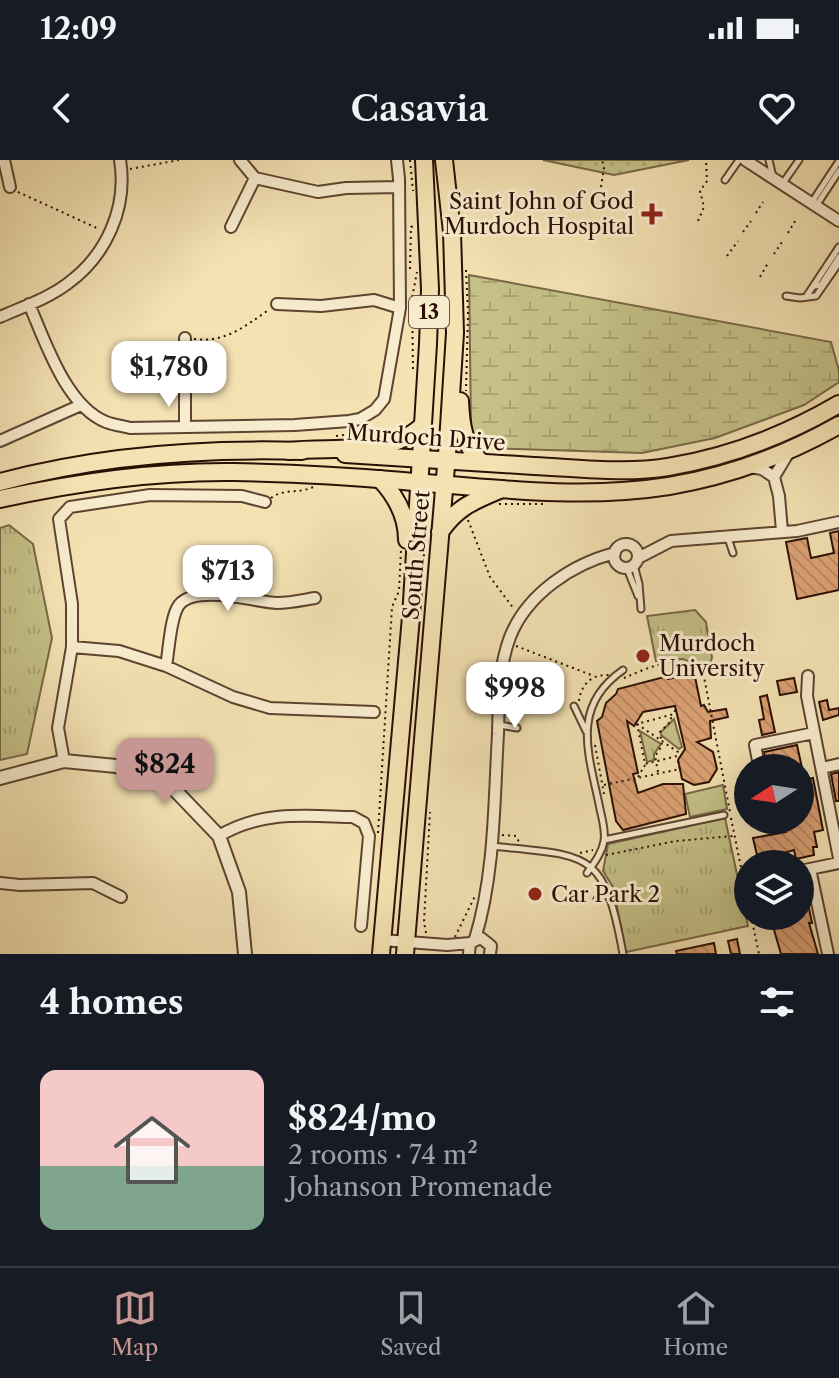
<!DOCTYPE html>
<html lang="en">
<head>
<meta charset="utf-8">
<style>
  :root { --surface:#171b24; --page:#242831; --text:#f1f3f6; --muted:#9ea1a6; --line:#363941; --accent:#c59692 }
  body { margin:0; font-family:"Libre Caslon Text",serif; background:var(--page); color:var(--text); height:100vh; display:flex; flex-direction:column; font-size:30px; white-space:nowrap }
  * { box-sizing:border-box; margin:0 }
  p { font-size:26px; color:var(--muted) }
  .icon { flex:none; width:44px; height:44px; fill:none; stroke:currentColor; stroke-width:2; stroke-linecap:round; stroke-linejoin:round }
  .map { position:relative; height:794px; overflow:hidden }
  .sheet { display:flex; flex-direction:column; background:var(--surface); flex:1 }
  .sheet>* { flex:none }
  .needle { width:52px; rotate:258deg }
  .tools { position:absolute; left:734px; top:594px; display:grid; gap:16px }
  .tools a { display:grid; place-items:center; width:80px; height:80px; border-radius:50%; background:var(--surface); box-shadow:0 8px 32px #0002; font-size:40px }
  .price { position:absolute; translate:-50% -68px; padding:0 18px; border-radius:16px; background:#fff; color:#222; font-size:26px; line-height:52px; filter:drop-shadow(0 2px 4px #0008) }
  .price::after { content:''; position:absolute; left:50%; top:48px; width:24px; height:18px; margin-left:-12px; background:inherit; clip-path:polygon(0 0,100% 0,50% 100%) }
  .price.current { background:var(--accent); color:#111 }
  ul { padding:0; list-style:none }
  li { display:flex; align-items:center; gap:24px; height:200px; padding:0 40px }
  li+li { border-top:2px solid var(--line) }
  li span { display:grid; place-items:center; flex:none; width:224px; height:160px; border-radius:16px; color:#555 }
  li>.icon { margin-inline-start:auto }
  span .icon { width:96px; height:96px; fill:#fffc; stroke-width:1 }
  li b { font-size:34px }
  h2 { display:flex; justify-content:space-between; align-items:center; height:96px; padding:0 40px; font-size:34px }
  .status { display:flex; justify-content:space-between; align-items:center; height:56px; padding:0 40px; background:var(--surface); direction:ltr }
  .status svg { height:22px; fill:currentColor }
  header { display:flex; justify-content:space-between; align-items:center; height:104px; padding:0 40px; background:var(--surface); font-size:36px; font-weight:600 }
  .dock { display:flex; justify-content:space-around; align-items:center; height:112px; border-top:2px solid var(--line); background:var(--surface); font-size:22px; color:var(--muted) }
  .dock a { display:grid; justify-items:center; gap:4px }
  .dock .current { color:var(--accent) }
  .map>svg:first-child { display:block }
</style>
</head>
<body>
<div class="status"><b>12:09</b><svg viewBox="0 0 49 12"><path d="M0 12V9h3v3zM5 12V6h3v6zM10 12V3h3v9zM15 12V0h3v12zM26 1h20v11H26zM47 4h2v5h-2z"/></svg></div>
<header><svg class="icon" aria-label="back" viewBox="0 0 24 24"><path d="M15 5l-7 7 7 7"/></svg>Casavia<svg class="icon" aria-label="heart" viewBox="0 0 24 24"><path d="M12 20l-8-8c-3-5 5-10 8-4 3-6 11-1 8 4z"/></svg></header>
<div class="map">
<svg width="839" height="794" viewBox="0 0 839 794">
  <defs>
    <pattern id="grass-tufts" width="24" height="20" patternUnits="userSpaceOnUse" patternTransform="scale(2)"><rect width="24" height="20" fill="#c4c087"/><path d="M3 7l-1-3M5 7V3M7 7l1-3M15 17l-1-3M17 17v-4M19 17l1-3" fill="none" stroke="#a9a473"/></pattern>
    <pattern id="wetland-marsh" width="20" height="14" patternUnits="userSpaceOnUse" patternTransform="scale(2)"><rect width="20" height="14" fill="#c4c087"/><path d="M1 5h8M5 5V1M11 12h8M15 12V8" fill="none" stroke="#a9a473"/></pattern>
    <pattern id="garden-dots" width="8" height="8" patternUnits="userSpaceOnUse" patternTransform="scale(2)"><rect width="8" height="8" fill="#c4c087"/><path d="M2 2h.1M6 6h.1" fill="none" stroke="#a9a473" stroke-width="1.8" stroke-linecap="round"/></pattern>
    <pattern id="building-back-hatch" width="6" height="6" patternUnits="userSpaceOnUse" patternTransform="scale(2)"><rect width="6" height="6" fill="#dca274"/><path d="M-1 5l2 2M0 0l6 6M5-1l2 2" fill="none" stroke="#bd8a63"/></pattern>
  </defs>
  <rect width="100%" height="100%" fill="#f4e2b3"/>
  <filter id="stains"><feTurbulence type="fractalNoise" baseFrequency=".0025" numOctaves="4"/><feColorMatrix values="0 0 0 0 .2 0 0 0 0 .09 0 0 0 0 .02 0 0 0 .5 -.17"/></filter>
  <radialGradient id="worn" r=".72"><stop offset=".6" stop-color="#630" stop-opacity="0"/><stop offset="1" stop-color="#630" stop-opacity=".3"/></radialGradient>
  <path fill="url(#grass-tufts)" stroke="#786846" stroke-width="2" d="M9,365L33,384L52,478L27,594L0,600V368Z
    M695,450L706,462L712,498L710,503L701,507L683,499L656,501L647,456Z
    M674,559L682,587L679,589L661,575V572Z
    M640,571L661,584L654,594V600L647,602Z
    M725,658L748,766L626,792L613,727L603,711L608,684Z"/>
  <path fill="url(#wetland-marsh)" stroke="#786846" stroke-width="2" d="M469,115L831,182L839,211V222L804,245L715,278L642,293L487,288L476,280L471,268Z"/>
  <path fill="url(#garden-dots)" stroke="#786846" stroke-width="2" d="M543,0H689L614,15Z"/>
  <path fill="#c4c087" stroke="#786846" stroke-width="2" d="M723,625L727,649L690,657L685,634Z"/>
  <path fill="url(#building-back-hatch)" stroke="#2b0f05" stroke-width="2" d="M839,371V430L797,439L786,382L807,378L811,398L834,393L830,373Z
    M692,514L693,518L695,517L701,546L704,545L708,552L726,549L728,557L710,561L711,578L697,582L713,592L717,609L709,622L694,625L682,619L678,600L685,589L675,546L643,552L634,566L627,561L638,613L633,614L638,633L663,624H683L686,654L623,670L616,661L597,561L602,557L606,543L616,534L618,529L668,516V519Z
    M794,518L797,532L780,535L777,521Z
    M767,535L775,572L762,575L759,560L764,559L760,537Z
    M827,540L829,550L839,548V555L823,560L819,542Z
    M797,585L802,608H767L764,592Z
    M839,612V641H836L831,614Z
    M813,618L823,670L814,672L817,687H813L814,695L796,699L794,690L763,699L762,694L757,695L753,678L786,672L784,660H800V621Z
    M808,744L812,763H809L818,794H781L770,756H800V745Z
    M737,779L740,794H731L728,781Z
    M714,783L716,794H677L676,791Z"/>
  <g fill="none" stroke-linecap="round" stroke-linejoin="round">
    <defs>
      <path id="service" d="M769,0L773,17
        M725,20L739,0
        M783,23L799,0
        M812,42L839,1
        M816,46L839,11
        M814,126L821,125L839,97
        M786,136L800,138L816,136L839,103
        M806,137L839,87
        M728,378L733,393
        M634,405L639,424L641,449
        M621,407L628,411L638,436
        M574,546L586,571
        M499,565L517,568
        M604,680L724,655
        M491,686C590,696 604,689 623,794
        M587,713C594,703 602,693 604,681C606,669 601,656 599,644C588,592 571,546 623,510
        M597,739L610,734
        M800,740L815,737"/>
      <path id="minor" d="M4,0L10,27
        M240,0L255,18L318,32L346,28L399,27
        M745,0L839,61
        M231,67L255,18
        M29,144C45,181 66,246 106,262C114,265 122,266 130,268L295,265L349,261L360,259L375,250L384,239L400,148L399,19L397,0
        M277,144L321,146L374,140L400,148
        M0,157C22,147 47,139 67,124C106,96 128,48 120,0
        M185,265V178
        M0,281L81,245
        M749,307L762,309L774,317L779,336L782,371
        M774,317L789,292
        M614 396a12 12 0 1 1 24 0a12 12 0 1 1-24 0Z
        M638,398L671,381L797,371L839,362
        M72,487L119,491L166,506L233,537L270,548L374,552
        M166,506C169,491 170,457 179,445C196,424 255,442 277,443C290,443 303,440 315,438
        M808,516L807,536L839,698
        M64,601L58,568L72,487V444L59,359L70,347L150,335L242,336L265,342
        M759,606L755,585L814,573
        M822,608L839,604
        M219,676C262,650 305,656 353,657L364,663L369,676L361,766
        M810,709L828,794
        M800,711L839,703
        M0,723L20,725L93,723L121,737
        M475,779C495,714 494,641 498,574C499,541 498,509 510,477C527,434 572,404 615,393
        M382,780L447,785L470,783
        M469,794L470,783L481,778L491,786L490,794"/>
      <path id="tertiary" d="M0,618L64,601L116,606L172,627L219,676L239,732L245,794"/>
      <path id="primary" d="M345,294C408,298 471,302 534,306C579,308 624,314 668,307C729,297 786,275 839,244
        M0,322C97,296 203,288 302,291
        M0,339C77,322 155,311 234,312C290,313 347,316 403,321C491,328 581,340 669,326C729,316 786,295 839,265"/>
      <path id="trunk" d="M460,241C461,265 464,286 481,302
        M289,291C331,286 391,297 423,265
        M380,319C396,336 407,357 407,380
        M440,372C458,346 474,341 502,329
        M381,794L411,457L428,184L430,129L424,0
        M405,794L448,282L455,173L452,72L444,0"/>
    </defs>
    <use href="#service" stroke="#5d4430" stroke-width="9"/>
    <use href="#minor" stroke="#5d4430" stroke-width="14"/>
    <use href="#tertiary" stroke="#5d4430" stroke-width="16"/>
    <use href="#primary" stroke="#2b0f05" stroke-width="20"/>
    <use href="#trunk" stroke="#2b0f05" stroke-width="20"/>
    <path stroke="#2b0f05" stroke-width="2" stroke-dasharray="2 4" stroke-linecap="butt" d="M410,0L413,31
      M130,9L179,0
      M601,27L604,8L602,0
      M18,32L99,69
      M756,53L763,42
      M698,61L704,47L700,31L707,21L706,0
      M743,72L751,61
      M788,73L795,61
      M774,94L782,82
      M727,96L738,81
      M410,109L411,67L414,66
      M466,110L468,152L466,231
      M760,117L768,103
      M194,179C226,183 245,166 270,149
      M413,209L412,138L417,112
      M336,276L364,272V267
      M271,338C284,328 299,334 313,327
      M499,344H544
      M468,360L490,417L514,449
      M516,486L594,516
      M624,518C650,507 684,490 704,517L730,652
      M579,541C581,524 592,514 609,515
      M637,564L678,592L677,596L645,604L637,564L674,554L676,547
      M595,585L604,634
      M658,612L655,596L662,586L660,572L671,561V556
      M638,617L645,605
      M604,625L680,609L677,597
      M731,658L748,742
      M378,673L392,447L399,431L401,389
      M502,675L516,676L519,682
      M580,693L593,690
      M606,695L676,681L733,676
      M751,756L759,794
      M426,773L424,762L430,652
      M455,777L475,736"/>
    <use href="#service" stroke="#f8ecce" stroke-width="5"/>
    <use href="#minor" stroke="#f8ecce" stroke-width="10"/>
    <use href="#tertiary" stroke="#f8ecce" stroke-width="12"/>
    <use href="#primary" stroke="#f4e2b3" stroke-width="16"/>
    <use href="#trunk" stroke="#f4e2b3" stroke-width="16"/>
  </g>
  <g fill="#8f2418" stroke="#f8ecce" stroke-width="3">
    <path d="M648 42h8v8h8v8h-8v8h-8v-8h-8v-8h8z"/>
    <circle cx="643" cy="496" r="8"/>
    <circle cx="535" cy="734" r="8"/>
  </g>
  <g text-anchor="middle" stroke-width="6" stroke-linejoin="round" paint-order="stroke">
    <rect fill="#f8ecce" stroke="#685141" stroke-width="2" x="409" y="136" width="40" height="32" rx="6"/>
    <g font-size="20" font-weight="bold" fill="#2b0f05">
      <text x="429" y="159">13</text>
    </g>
    <g font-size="22" fill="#2b0f05" stroke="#f8ecce" text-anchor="start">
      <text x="634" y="49" text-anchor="end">Saint John of God<tspan x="634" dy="25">Murdoch Hospital</tspan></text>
      <text x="659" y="491">Murdoch<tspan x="659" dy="25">University</tspan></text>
      <text x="551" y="742">Car Park 2</text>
    </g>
    <g font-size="22" fill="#2b0f05" stroke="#f8ecce">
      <text transform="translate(426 277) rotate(4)" y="8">Murdoch Drive</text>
      <text transform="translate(416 395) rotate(-85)" y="8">South Street</text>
    </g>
  </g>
  <rect width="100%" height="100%" filter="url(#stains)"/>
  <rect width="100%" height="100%" fill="url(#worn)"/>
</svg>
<div class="tools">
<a><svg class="needle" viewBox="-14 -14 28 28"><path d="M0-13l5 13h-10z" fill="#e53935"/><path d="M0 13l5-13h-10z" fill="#9ea1a6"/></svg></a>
<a><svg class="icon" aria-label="layers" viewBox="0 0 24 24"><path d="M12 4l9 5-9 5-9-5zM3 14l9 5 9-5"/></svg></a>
</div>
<b class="price" style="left:169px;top:249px">$1,780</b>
<b class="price" style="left:228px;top:453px">$713</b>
<b class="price" style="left:515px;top:570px">$998</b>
<b class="price current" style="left:165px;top:646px">$824</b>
</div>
<section class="sheet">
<h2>4 homes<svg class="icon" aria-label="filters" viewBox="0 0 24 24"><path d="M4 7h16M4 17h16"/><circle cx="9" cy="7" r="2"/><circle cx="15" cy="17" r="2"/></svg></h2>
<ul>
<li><span style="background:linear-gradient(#f6c9c9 60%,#7fa58c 0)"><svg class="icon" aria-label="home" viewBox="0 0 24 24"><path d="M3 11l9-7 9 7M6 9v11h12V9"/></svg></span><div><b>$824/mo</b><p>2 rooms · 74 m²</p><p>Johanson Promenade</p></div></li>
</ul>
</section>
<nav class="dock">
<a class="current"><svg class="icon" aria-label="map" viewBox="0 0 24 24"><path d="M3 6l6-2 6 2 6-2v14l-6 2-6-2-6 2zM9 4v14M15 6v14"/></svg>Map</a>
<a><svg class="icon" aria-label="saved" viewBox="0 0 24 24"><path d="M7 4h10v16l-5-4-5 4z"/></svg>Saved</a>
<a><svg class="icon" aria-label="home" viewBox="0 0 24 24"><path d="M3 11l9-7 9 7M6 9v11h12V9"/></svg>Home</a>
</nav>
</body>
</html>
